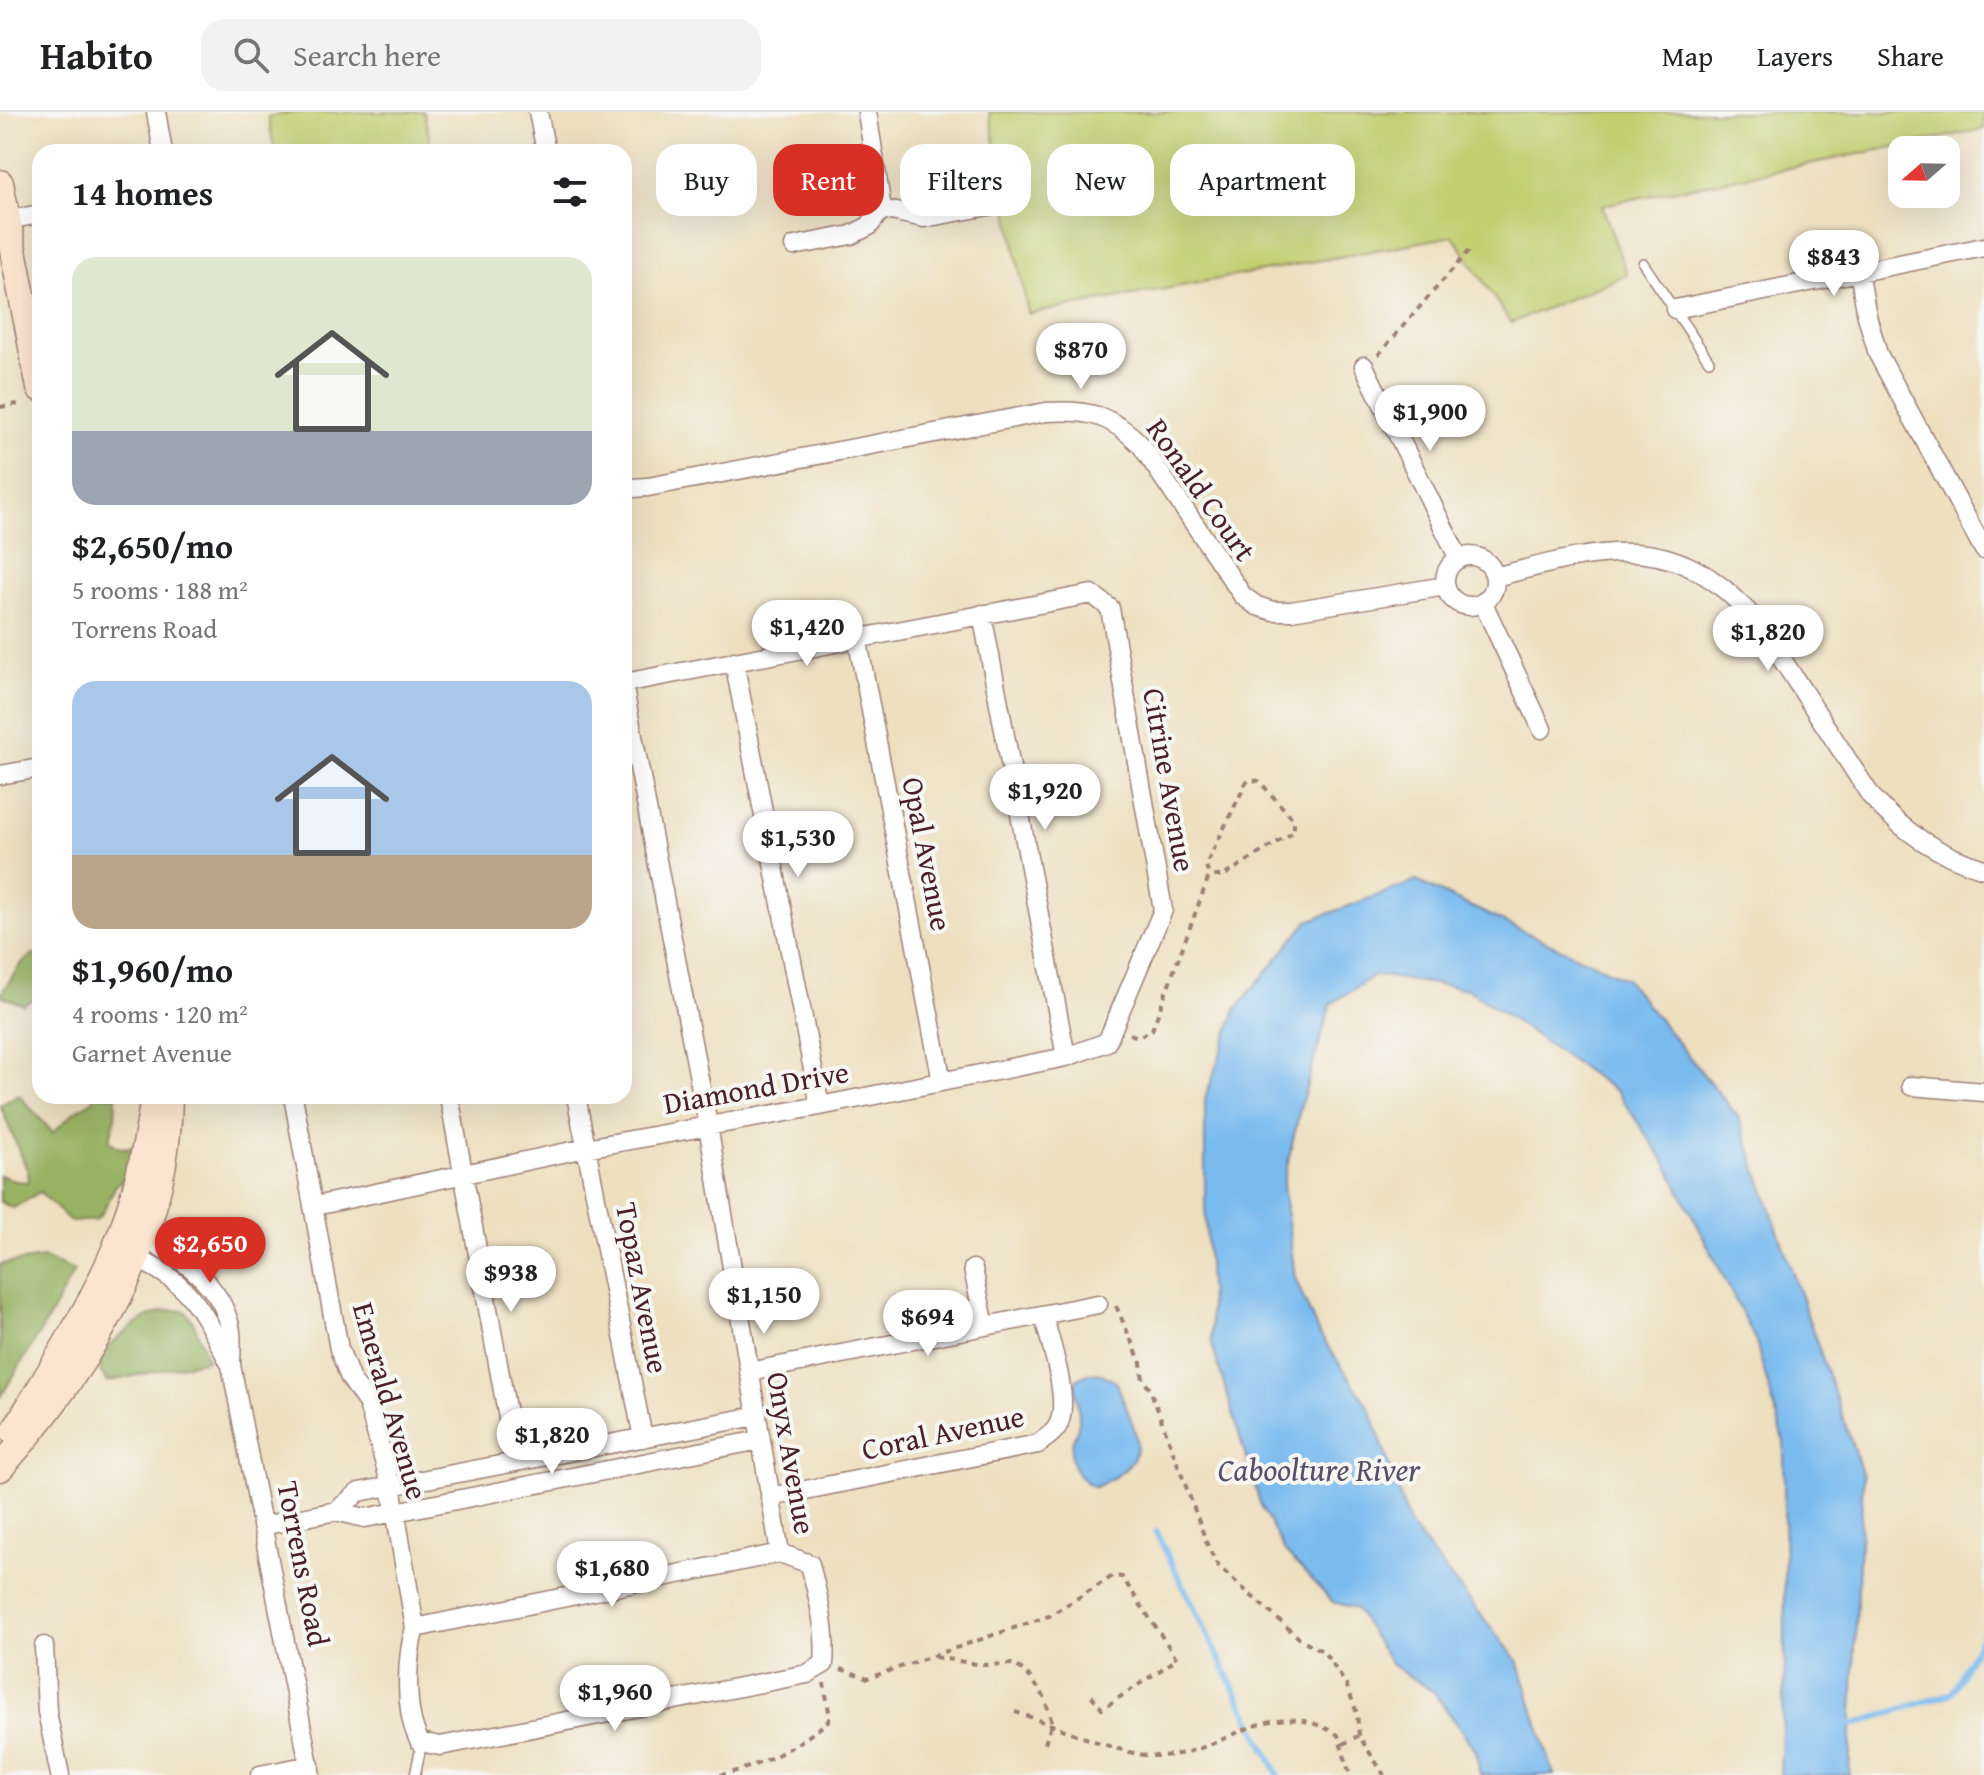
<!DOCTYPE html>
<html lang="en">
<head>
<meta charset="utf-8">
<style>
  :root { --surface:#fff; --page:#f2f2f2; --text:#202124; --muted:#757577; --line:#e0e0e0; --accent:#d93025 }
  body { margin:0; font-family:"Gentium Book Plus",serif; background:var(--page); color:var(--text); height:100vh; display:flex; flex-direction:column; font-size:30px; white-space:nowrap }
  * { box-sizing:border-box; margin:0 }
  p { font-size:26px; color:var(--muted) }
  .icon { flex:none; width:44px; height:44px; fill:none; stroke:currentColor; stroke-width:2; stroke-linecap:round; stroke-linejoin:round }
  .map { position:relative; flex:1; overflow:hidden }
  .sheet { position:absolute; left:32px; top:32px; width:600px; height:960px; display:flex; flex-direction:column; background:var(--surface); border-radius:24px; box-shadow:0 8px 32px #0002 }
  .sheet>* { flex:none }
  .hud { position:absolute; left:656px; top:32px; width:760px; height:72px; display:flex; gap:16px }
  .needle { width:52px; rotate:250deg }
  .fabs { position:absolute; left:1888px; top:24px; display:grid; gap:16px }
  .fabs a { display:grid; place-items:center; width:72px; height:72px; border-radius:16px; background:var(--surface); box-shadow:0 8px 32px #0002; font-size:40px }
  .price { position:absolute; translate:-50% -68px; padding:0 18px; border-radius:28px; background:#fff; color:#222; font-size:26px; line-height:52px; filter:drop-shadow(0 2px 4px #0008) }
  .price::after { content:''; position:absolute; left:50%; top:48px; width:24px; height:18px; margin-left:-12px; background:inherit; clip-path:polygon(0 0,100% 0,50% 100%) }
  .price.on { background:var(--accent); color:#fff }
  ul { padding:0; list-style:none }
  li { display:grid; align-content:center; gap:16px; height:424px; padding:0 40px }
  li span { display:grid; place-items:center; height:248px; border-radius:24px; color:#555 }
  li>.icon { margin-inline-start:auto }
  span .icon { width:144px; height:144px; fill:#fffc; stroke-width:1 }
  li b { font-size:34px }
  h2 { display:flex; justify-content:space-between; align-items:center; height:96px; padding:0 40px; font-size:34px }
  .chip { padding:0 28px; border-radius:24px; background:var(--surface); box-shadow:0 8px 32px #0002; font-size:28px; line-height:72px }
  .chip.on { background:var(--accent); color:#fff }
  header { display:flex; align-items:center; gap:48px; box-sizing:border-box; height:112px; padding:0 40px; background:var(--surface); border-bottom:2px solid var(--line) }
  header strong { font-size:38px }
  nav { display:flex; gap:44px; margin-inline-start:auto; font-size:28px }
  .search { width:560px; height:72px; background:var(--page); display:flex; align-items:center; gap:20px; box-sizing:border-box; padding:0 28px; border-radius:24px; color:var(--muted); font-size:30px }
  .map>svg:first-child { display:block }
</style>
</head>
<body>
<header>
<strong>Habito</strong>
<div class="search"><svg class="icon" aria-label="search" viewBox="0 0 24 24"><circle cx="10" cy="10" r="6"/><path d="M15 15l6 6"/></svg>Search here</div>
<nav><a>Map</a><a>Layers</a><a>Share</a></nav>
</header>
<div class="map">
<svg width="1984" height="1663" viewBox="0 0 1984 1663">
  <rect width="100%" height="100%" fill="#f6f6f2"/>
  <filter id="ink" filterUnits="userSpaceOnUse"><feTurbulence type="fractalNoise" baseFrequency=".0125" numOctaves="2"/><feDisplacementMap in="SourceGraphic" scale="16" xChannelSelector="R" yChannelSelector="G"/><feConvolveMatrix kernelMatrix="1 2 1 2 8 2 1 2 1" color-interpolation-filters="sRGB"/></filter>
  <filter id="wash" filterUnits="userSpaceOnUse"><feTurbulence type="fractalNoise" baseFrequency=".006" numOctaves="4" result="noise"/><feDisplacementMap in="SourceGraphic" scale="32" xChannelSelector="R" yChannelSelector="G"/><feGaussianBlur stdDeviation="1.8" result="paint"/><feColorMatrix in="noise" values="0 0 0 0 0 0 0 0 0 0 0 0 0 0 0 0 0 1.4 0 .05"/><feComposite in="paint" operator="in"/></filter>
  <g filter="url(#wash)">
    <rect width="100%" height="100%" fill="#eedfbf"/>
    <path fill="#c1cf71" stroke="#86774e" stroke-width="2" d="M296,0H424L432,40H275L268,5Z
      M989,0H1984V17L1602,93L1627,163L1511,211L1453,124L1028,202Z"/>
    <path fill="#98b263" stroke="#716847" stroke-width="2" d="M33,842L40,845V888L35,886L23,893L0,883L21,852Z
      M19,983L53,1021L74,1000L94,988V984H116L115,1008L109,1029L120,1036L134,1035L132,1061L116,1073L102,1101L96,1108L71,1110L40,1080L13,1096L0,1090V1063L15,1069L29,1070L28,1060L0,993Z
      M43,1146L74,1159L50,1204L0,1286V1152Z
      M172,1198L185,1199L194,1211L207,1248L107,1270L101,1261L99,1242C122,1225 142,1200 172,1198Z"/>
    <path fill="#7abbef" stroke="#626d8d" stroke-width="2" d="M1416,769L1626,867L1739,1006L1863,1364L1849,1663H1780L1785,1553L1784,1330L1755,1227L1667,1053L1617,980L1468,877L1375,863L1331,892L1301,992L1283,1072L1295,1166L1317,1218L1370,1297L1410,1414L1518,1549L1554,1663H1480L1476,1639L1434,1580L1392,1553L1355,1496L1333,1490L1285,1440L1261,1394L1212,1232L1205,1093V987L1236,897L1308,809Z
      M1090,1261L1102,1262L1117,1271C1135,1323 1159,1347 1095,1375C1079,1369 1068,1351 1072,1333C1073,1324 1079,1317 1079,1308C1080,1294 1074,1282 1076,1268Z"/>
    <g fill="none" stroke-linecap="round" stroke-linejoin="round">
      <path stroke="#7abbef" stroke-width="6" d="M1156,1420L1278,1663
        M1845,1615L1952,1581L1984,1520"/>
    </g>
  </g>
  <g filter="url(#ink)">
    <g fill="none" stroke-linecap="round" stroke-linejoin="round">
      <defs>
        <path id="service" d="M1643,151L1709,249
          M415,1663L422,1630"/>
        <path id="minor" d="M156,0L163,40
          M538,0L546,40
          M882,97L924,106L989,94
          M7,108L40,102
          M794,134L851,123L869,114L882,97L867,0
          M1859,159L1867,204L1878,242L1984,438
          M1675,197L1984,135
          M1364,254L1459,447
          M624,373L632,376L648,375L1046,300C1088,297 1111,303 1141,333L1243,484L1257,494L1273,499H1291L1446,474
          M1445 469a25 25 0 1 1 50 0a25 25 0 1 1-50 0Z
          M1495,465C1606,436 1679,414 1761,515L1871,684C1903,720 1938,743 1984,757
          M1483,491L1542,617
          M982,502L1066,945
          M857,525L942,970
          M734,549L820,994
          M624,577L708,1013L780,1441
          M0,663L40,656
          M1911,974L1984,980
          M293,984L339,1237L350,1266L368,1292L391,1374L415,1516C406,1546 404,1602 420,1630L440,1634L807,1562L824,1552C827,1518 818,1485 810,1452L780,1441L415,1516
          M449,984L516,1350
          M576,984L643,1326
          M315,1094L586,1036L820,994L1066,945L1107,930L1163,798L1110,496L1092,482L624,571
          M132,1121C173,1139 219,1167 230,1214C233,1226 231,1241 231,1253L311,1663
          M127,1142C190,1169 199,1193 229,1250
          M973,1157L985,1214
          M749,1260L1098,1192
          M770,1385L1038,1332C1044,1327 1053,1322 1057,1315C1072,1292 1050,1229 1043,1203
          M336,1399L359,1380L756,1304
          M262,1414L336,1399L365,1406L760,1328
          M44,1534L47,1600L60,1663
          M260,1663L310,1653"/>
        <path id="secondary" d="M0,71L40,276
          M14,1320C49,1260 89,1200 116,1135C134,1091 145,1045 152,998
          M0,1356C92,1253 168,1126 169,984"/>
      </defs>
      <use href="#service" stroke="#9c7f75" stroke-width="12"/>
      <use href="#minor" stroke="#9c7f75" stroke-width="21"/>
      <use href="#secondary" stroke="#9c7f75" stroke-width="29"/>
      <path stroke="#9c7f75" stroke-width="4" stroke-dasharray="6 6" stroke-linecap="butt" d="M1378,243L1471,136
        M0,295L18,292
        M1130,922L1138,925L1152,918L1209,764L1206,753L1246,671L1249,668L1259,669L1294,708V720L1223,764H1209
        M1116,1194L1141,1251L1143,1268L1150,1277L1209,1437L1219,1455L1299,1526L1324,1540L1346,1572L1357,1601L1359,1624L1384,1663
        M935,1545L982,1553L1012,1552L1025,1559L1044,1584L1052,1611L1043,1637
        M841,1557L868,1566L1049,1504L1113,1464L1122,1465L1177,1547L1102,1597L1091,1583
        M1015,1600C1055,1612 1118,1643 1156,1644C1227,1645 1265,1578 1338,1623L1350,1663
        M1343,1632L1358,1624
        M720,1663C759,1655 798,1635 828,1609L830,1605L824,1571"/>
      <use href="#service" stroke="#fff" stroke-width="9"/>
      <use href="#minor" stroke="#fff" stroke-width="18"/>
      <use href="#secondary" stroke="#fce5d0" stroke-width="26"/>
    </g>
  </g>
  <g text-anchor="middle" stroke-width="8" stroke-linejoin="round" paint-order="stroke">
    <g font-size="30" fill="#4a1f2b" stroke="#f6f6f2">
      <text transform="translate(1201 378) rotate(55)" y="10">Ronald Court</text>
      <text transform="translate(1169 668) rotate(80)" y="10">Citrine Avenue</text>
      <text transform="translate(927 742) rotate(79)" y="10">Opal Avenue</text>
      <text transform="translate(756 976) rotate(-10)" y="10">Diamond Drive</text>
      <text transform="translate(642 1176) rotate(79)" y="10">Topaz Avenue</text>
      <text transform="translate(390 1289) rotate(74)" y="10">Emerald Avenue</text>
      <text transform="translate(943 1321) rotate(-12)" y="10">Coral Avenue</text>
      <text transform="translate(791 1341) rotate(80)" y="10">Onyx Avenue</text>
      <text transform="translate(303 1452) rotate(79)" y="10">Torrens Road</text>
    </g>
    <g font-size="32" font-style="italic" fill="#584e66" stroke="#f6f6f2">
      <text x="1319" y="1369">Caboolture River</text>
    </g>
  </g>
</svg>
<div class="fabs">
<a><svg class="needle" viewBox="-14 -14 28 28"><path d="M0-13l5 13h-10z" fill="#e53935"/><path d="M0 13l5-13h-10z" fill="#757577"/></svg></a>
</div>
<b class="price" style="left:1834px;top:186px">$843</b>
<b class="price" style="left:1081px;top:279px">$870</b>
<b class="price" style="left:1430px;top:341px">$1,900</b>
<b class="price" style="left:807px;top:556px">$1,420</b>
<b class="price" style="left:1768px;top:561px">$1,820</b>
<b class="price" style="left:1045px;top:720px">$1,920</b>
<b class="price" style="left:798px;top:767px">$1,530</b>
<b class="price on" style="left:210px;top:1173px">$2,650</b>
<b class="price" style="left:511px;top:1202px">$938</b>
<b class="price" style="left:764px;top:1224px">$1,150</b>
<b class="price" style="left:928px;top:1246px">$694</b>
<b class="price" style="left:552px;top:1364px">$1,820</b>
<b class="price" style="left:612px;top:1497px">$1,680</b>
<b class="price" style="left:615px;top:1621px">$1,960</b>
<div class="hud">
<a class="chip">Buy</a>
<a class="chip on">Rent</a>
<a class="chip">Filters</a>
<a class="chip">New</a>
<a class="chip">Apartment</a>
</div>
<section class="sheet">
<h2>14 homes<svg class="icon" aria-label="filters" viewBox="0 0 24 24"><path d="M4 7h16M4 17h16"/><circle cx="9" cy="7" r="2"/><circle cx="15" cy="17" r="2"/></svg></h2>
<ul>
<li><span style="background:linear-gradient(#dfe7d0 70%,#9aa5b1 0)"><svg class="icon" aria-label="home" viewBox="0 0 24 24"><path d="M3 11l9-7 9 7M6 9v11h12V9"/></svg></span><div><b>$2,650/mo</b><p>5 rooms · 188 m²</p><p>Torrens Road</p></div></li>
<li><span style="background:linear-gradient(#a9c7e8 70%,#b9a48a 0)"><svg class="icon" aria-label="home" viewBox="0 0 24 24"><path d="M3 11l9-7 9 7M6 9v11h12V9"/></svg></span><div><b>$1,960/mo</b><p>4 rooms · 120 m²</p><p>Garnet Avenue</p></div></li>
</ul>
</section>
</div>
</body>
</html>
